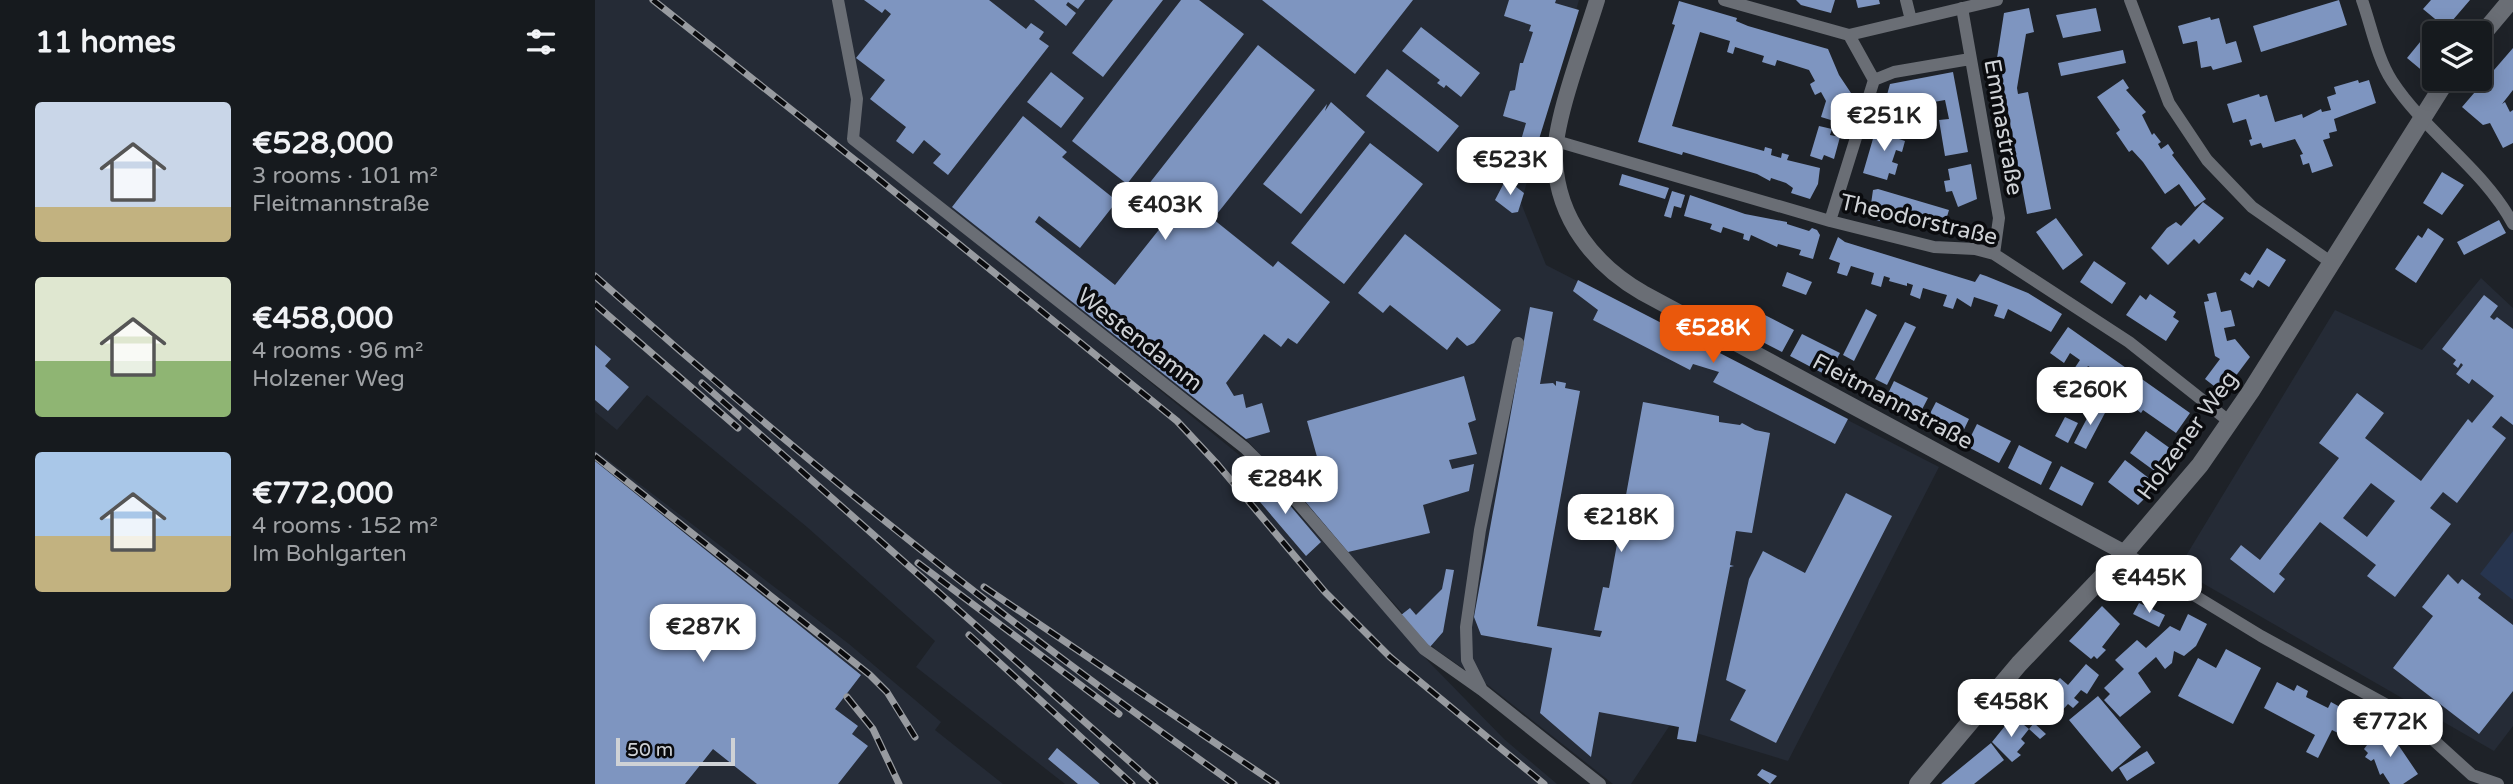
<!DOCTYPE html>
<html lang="en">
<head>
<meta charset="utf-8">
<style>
  :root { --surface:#161a1e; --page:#23272b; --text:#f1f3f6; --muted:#9ea1a4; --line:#35383c; --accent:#ea580c }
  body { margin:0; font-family:"Varela Round",sans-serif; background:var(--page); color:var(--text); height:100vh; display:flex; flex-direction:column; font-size:26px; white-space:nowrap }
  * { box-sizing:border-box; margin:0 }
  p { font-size:23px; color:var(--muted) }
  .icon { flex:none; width:38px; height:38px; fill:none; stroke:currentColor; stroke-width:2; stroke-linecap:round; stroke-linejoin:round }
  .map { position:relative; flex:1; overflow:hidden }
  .details { display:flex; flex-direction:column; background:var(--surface); width:595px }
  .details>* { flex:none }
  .fabs { position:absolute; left:1827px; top:21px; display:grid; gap:14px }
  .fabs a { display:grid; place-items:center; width:70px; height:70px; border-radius:7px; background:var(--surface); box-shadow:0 4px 18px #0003,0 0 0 2px var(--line); font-size:35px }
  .scale { position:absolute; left:21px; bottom:18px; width:119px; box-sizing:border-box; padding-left:7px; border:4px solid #cfd2d6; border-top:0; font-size:19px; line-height:24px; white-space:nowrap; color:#cfd2d6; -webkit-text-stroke:5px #0a0b0e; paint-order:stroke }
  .price { position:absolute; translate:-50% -60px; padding:0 16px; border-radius:14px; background:#fff; color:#222; font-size:23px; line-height:46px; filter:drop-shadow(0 2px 4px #0008) }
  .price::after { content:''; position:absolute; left:50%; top:42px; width:21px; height:16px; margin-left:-10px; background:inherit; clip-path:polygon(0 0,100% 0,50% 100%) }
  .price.active { background:var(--accent); color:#fff }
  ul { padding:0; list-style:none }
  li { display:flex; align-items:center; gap:21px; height:175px; padding:0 35px }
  li span { display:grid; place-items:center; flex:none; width:196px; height:140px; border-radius:7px; color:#555 }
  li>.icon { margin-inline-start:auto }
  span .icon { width:84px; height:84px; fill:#fffc; stroke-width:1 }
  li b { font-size:30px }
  h2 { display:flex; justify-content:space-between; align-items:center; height:84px; padding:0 35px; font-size:30px }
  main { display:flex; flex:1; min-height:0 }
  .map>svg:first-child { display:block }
</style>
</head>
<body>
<main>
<section class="details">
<h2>11 homes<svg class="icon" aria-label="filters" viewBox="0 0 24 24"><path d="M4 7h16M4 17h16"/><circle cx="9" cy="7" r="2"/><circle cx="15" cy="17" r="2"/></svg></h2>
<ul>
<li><span style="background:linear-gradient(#c9d6e8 75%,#c2b280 0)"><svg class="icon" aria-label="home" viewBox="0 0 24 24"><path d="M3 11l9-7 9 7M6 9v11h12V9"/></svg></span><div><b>€528,000</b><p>3 rooms · 101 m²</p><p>Fleitmannstraße</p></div></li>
<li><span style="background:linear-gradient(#dfe7d0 60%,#8fb573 0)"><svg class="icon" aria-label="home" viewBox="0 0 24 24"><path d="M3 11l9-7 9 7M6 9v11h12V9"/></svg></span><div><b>€458,000</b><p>4 rooms · 96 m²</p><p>Holzener Weg</p></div></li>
<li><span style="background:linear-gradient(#a9c7e8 60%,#c2b280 0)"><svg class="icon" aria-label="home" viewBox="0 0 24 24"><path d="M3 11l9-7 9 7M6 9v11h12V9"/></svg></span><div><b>€772,000</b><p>4 rooms · 152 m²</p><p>Im Bohlgarten</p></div></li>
</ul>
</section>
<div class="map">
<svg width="1918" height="784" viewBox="0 0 1918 784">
  <rect width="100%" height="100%" fill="#1e2228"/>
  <path fill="#252b36" d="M0,0H984L926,203L951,265L1344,467L1193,761L1075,725L1036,784H1018L894,686L840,649L653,441L261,139L258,140L670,476L834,662L909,739L962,784H470L321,667L340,641L212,527L52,395L22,430L0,412Z
    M1886,278L1918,308V726L1899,751L1583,569L1740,310L1827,350Z
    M0,450L254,644L346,722L340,730L408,784H0Z"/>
  <path fill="#27354f" d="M1918,531V600L1885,574Z"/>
  <path fill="#7e95c0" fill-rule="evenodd" d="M269,0H394L431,29L436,23L449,32L444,39L454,46L353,175L338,163L346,154L329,140L318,154L301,141L311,127L275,99L290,80L261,58L296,14L290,9L287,13Z
    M439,0H490L483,9L473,2L471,5L481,13L471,26Z
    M518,0H568L508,77L477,53Z
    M586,0H604L649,34L532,184L477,141Z
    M667,0H818L760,74Z
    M914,0H961L960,3L984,10L940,152L924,147L931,123L908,116L915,91L920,90L925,63H928L938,32L934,31L936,25L909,16Z
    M1201,0H1240L1236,13L1206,5Z
    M1261,0H1284L1285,4L1263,8Z
    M1744,0L1752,25L1666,52L1658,26Z
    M1836,0H1875L1851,28L1828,9Z
    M1084,1L1142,18L1141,21L1153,26L1233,49L1244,75L1258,96L1250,120L1241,115L1239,121L1226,117L1231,101L1226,92L1220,95L1217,89L1215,84L1220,81L1214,70L1182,60L1180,66L1167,62L1169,56L1140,47L1138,54L1132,52L1135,41L1105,32L1077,126L1169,151L1170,147L1177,149L1176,155L1186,158L1187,153L1194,155L1192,160L1225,168L1223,184L1215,199L1196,193L1198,188L1191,183L1176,178L1175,181L1162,174L1088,152L1087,155L1043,142L1080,25L1077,24Z
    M1434,8L1439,32L1431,34L1422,88L1423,94L1433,92L1456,209L1432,214L1408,85L1398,84L1409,13Z
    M1501,8L1506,31L1468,38L1461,15Z
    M1615,17L1616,20L1624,18L1631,44L1641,41L1647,62L1618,70L1616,66L1606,68L1602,41L1588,44L1583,26Z
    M826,27L885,73L866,97L851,85L849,88L842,83L845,80L807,51Z
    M1830,36L1839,43V62L1830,73L1812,58Z
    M663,45L720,90L618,219L678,267L683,261L735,302L702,344L693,338L686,347L669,334L631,383L639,396L648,394L651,408L667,403L675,432L651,439L357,207L428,116L472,152L467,157L522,201L485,248L444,216L440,222L520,285L574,217L546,194Z
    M1918,48V90L1907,104L1910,102L1915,112L1918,110V143L1908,148L1895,123L1888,125L1867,107Z
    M1528,50L1531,63L1466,76L1463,63Z
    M792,69L864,126L843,152L771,96Z
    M456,72L489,98L466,128L432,102Z
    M1358,72L1373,152L1350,156L1344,120L1354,119L1350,100L1316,106L1312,120L1300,116L1298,124L1285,120L1295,84Z
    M1528,79L1534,88L1531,90L1551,112L1547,115L1557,135L1559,133L1566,142L1563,144L1566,149L1573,144L1579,153L1577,155L1611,199L1600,207L1584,184L1570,194L1548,162L1537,150L1534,152L1521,133L1525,130L1502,97Z
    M1763,80L1764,83L1774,80L1781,103L1739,119L1742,131L1734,133L1735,138L1728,140L1738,166L1717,173L1714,163L1708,165L1705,155L1708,154L1700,139L1668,148L1666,143L1656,146L1654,140L1657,139L1651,119L1638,123L1632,104L1664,94L1665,97L1672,95L1680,122L1707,114L1708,118L1726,109L1727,112L1736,110L1732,97L1741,94L1739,87Z
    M736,102L770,132L706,214L668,184L732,104L730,111Z
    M1282,125L1306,132L1304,139L1310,141L1307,152L1301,150L1297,162L1303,164L1300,175L1294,173L1292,180L1268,173Z
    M1224,126L1237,129L1235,135L1245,137L1239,159L1229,155L1227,160L1215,156Z
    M775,143L828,184L749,284L696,243Z
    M1376,164L1382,199L1363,207L1357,191L1351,192L1349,181L1355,180L1353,169Z
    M1847,172L1869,185L1847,215L1828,203Z
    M1027,174L1074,188L1070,199L1024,185Z
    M911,179L929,193L923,212L917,213L900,200Z
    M1283,189L1354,210L1347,233L1291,216L1289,222L1274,218L1278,190Z
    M1077,191L1090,195L1086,208L1079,206L1076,218L1069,216Z
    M1095,195L1150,214L1192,222V224L1214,231L1217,228L1222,230L1225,235L1218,259L1204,255L1206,250L1183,244L1182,247L1156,235L1154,241L1148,239L1149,234L1128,227L1126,233L1115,229L1117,224L1089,216Z
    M1608,202L1629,218L1604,244L1599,239L1573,265L1556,248L1572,228L1581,222L1586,226Z
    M1461,218L1488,255L1468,270L1441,232Z
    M1904,220L1911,233L1869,255L1862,242Z
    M1833,228L1849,239L1821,283L1800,269L1823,235L1827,238Z
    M810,234L906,310L879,343L872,346L862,337L852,350L795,305L788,313L763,293Z
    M1243,237L1250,242L1380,282L1385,274L1391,276L1433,293L1467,314L1456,332L1413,309L1409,319L1399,316L1403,305L1379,297L1376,307L1362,298L1358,309L1348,306L1352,295L1341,292L1328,288L1325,299L1315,295L1318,285L1312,283V286L1294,281L1295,278L1289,276L1286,287L1276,284L1279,273L1256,266L1252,276L1242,273L1245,263L1234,259Z
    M1672,248L1691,260L1674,287L1663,280L1658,288L1645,280L1650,272L1655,275Z
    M1499,261L1531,283L1517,304L1485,282Z
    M1192,272L1217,282L1211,295L1187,286Z
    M983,280L1253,419L1240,444L1118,382L1124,372L1098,364L1095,370L998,320L1003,310L978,291Z
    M1621,292L1626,312L1636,310L1640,326L1629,328L1632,341L1640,339L1655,357L1628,393L1610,379L1625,359L1620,356L1609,302L1614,301L1612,294Z
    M1555,294L1581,312L1578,317L1584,321L1571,341L1531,315L1545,295L1551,300Z
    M1889,295L1903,306L1895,317L1899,320L1902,317L1918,329V425L1906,416L1897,427L1911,438L1862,503L1848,492L1835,508L1856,524L1800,597L1772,576L1781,565L1725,522L1684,574L1690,579L1679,593L1635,559L1646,545L1665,560L1744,458L1724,443L1762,393L1789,413L1770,438L1826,481L1873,419L1877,423L1899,396L1877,379L1874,384L1861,374L1868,365L1866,363L1863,368L1858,364L1861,360L1847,349ZM1776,483L1800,501L1772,537L1748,518Z
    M935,307L958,312L945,384L958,383L961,386V381L971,383L970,388L985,391L942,626L1005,637L1007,631L999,630L1008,587L1014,588L1048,402L1124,416V422L1145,425L1147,423L1160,430L1175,433L1157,533L1141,531L1135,565L1139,566L1135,567L1101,742L1082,739L1084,727L1004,712L996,757L945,713L957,648L886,635L879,617Z
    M1271,309L1282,315L1259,361L1248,355Z
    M1166,313L1199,330L1187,352L1154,335Z
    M1310,322L1321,327L1292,385L1280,379Z
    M1473,327L1595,413L1581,433L1548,410L1546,413L1541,409L1545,404L1526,390L1522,396L1514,390L1517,384L1513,381L1511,384L1496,373L1498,369L1493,366L1487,375L1479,369L1485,360L1475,353L1469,363L1455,353Z
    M1207,334L1245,353L1233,376L1195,356Z
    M0,345L16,359L10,366L34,387L13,411L0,400Z
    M869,376L881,420L873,423L882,454L854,460L857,469L879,464L874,491L828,505L835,533L753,552L687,474L724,464L712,421Z
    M1299,381L1333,398L1321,421L1288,404Z
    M1341,402L1374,419L1363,442L1329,425Z
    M1499,405L1511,411L1491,449L1479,443Z
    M1470,417L1483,423L1473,443L1460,436Z
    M1382,424L1416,441L1404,463L1371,446Z
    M1551,431L1583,454L1565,475L1535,453Z
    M1424,445L1457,462L1446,485L1413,468Z
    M1530,460L1559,482L1554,488L1558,490L1543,505L1513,482Z
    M0,461L266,675L240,709L263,726L257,734L273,746L243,784H162L118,749L90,784H0Z
    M1466,466L1499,483L1487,506L1454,489Z
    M670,476L726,542L711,556L654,489Z
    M1251,493L1297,516L1181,743L1135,720L1151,690L1131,680L1154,579L1168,551L1210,573Z
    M851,569L859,570L848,632L835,647L806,615L815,608L821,615L847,589Z
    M1853,574L1863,584L1867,579L1886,594L1883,598L1918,625V691L1884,734L1798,668L1838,616L1827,607Z
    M1544,603L1570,615L1564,627L1538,614Z
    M1507,606L1525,624L1507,647L1511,650L1502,659L1499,656L1496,659L1474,641Z
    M1593,614L1612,624L1601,646L1589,656L1579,651L1577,663L1570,669L1561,657L1543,673L1556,692L1525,717L1509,700L1515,694L1509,688L1529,669L1520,660L1542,640L1551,648L1575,626L1585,631Z
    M1631,649L1666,668L1638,724L1583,696L1603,658L1621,668Z
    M1491,664L1504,675L1492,694L1486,690L1479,698L1484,702L1478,708L1473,704L1462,716L1458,713L1452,720L1437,706L1465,678L1473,685Z
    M1682,682L1699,691L1702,685L1713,691L1711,697L1733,708L1736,702L1763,717L1753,738L1737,730L1723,758L1711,752L1720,735L1669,708Z
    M1503,696L1546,747L1517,772L1474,720Z
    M1418,716L1434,729L1426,739L1430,743L1422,752L1426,755L1417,762L1397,742Z
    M1439,723L1451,734L1445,739L1434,729Z
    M1784,729L1802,743L1823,774L1808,784H1795L1788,773L1785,775L1779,759L1776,761L1770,757L1773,753L1769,749Z
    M1396,743L1409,760L1379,784H1346Z
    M462,748L505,784H483L453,759Z
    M1552,751L1560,763L1532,781L1524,768Z
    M1167,769L1182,776L1175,784L1162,775Z"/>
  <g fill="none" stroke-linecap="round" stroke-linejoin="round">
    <path stroke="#6a6e75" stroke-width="12" d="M243,0L262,99L258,139L650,448L690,488L829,649L887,690
      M1129,0L1254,35L1402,0
      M1311,0L1316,20
      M1535,0L1574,103L1612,160L1657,207L1737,263
      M1767,0C1776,25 1782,58 1797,81C1831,133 1888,168 1918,224
      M1367,8L1404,218L1399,254
      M1254,35L1279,80
      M1279,80L1299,72L1375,59
      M961,141L1235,221L1339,247L1380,249L1399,254L1534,342L1635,422
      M1235,221L1279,80
      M923,343L885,530L871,627L872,660L887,690L1005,784
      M1530,553L1666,636L1812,716L1877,775L1903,784"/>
    <path stroke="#6a6e75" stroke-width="16" d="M1002,0C990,40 958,122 960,161C963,219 999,265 1048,293L1530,553"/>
    <path stroke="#6a6e75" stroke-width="18" d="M1885,37L1916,0
      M1323,784L1424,664L1530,553L1605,465L1656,391L1852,79"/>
    <defs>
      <path id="rail" d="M58,0L270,168L582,421L623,465L730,592L795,657L949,784
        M0,276C203,457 417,627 639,784
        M0,304L143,428
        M107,383L560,784
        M0,456L275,675L292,692L320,737
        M323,563L524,714
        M389,587L681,784
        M374,635L537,784
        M252,697L278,729L304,784"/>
    </defs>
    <use href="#rail" stroke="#989ba0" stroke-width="7"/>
    <use href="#rail" stroke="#0a0b0e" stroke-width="4.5" stroke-dasharray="13" stroke-linecap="butt"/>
  </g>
  <g text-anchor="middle" stroke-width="7" stroke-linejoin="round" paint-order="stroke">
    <g font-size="23" fill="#cfd2d6" stroke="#0a0b0e">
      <text transform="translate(1409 127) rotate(80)" y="8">Emmastraße</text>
      <text transform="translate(1324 219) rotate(13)" y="8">Theodorstraße</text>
      <text transform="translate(545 339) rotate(38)" y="8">Westendamm</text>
      <text transform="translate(1298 401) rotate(28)" y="8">Fleitmannstraße</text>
      <text transform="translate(1592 435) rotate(-54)" y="8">Holzener Weg</text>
    </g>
  </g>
</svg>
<div class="fabs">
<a><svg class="icon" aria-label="layers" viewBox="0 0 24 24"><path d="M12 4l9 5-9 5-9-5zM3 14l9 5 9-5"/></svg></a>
</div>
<div class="scale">50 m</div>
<b class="price" style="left:1289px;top:153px">€251K</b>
<b class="price" style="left:915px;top:197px">€523K</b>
<b class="price" style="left:570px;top:242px">€403K</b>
<b class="price active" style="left:1118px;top:365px">€528K</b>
<b class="price" style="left:1495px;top:427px">€260K</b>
<b class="price" style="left:690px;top:516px">€284K</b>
<b class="price" style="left:1026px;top:554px">€218K</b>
<b class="price" style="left:1554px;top:615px">€445K</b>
<b class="price" style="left:108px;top:664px">€287K</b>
<b class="price" style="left:1416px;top:739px">€458K</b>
<b class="price" style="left:1795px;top:759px">€772K</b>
</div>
</main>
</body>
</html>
